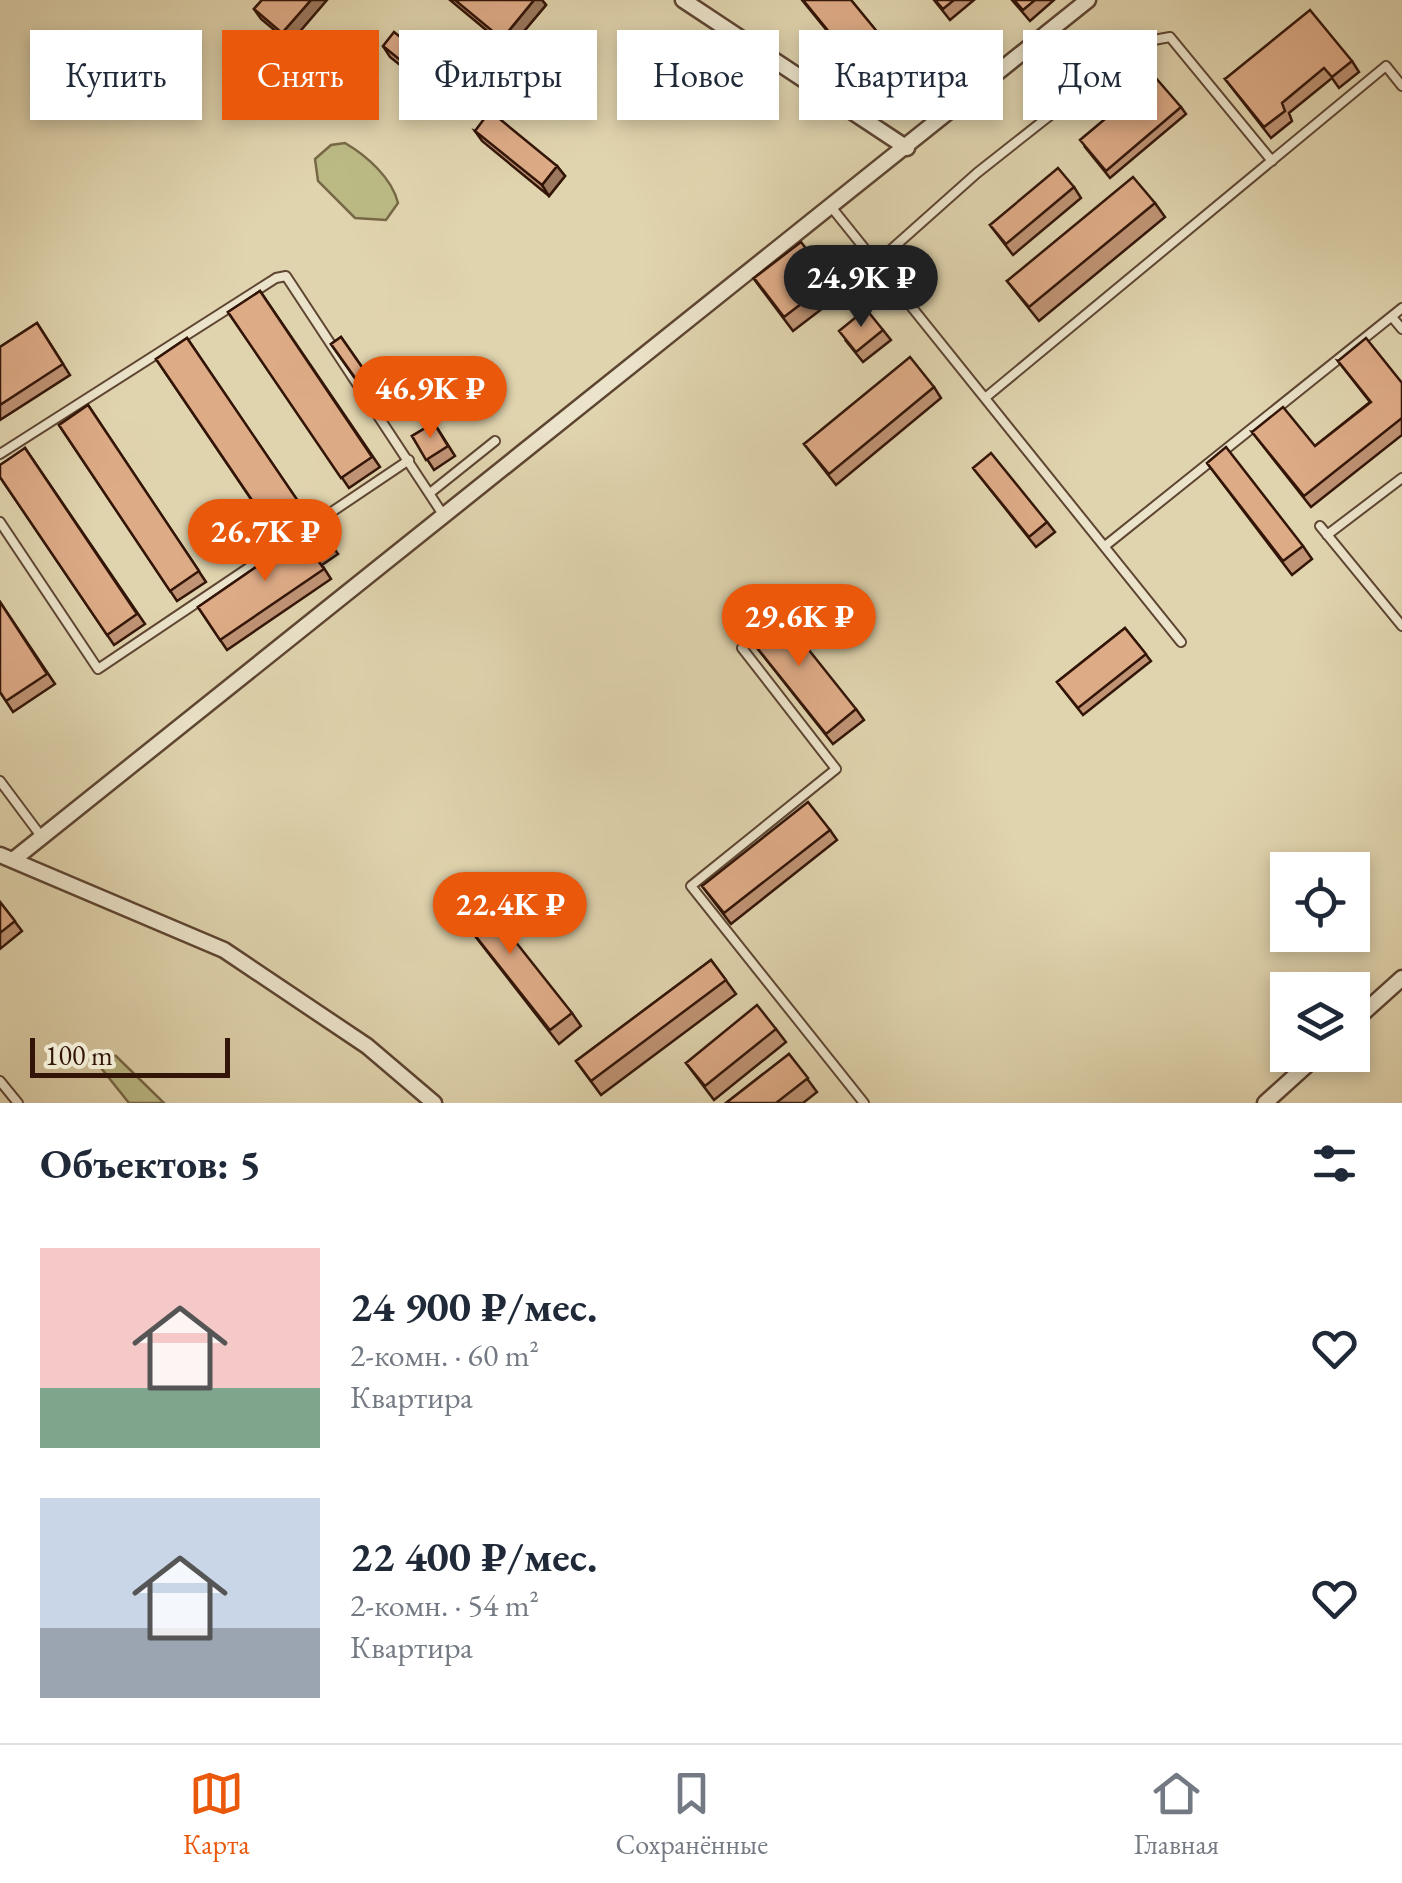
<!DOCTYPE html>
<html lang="ru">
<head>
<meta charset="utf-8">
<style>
  :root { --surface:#fff; --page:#f2f2f3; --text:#1f2937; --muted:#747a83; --line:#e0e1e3; --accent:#ea580c }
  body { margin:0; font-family:"EB Garamond",serif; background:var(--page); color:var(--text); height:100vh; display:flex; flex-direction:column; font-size:38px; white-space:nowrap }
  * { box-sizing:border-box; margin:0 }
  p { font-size:32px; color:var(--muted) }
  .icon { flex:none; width:55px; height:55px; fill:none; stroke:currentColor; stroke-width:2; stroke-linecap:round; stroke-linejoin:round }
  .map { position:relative; height:1103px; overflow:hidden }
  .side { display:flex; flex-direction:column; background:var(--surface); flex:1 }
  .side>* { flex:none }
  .top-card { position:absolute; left:30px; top:30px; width:1342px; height:90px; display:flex; gap:20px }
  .fabs { position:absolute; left:1270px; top:852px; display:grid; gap:20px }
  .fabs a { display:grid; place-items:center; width:100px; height:100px; border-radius:0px; background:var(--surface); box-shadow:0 5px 15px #0003; font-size:50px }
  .scale { position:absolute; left:30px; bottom:25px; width:200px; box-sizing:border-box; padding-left:10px; border:5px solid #331508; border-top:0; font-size:28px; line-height:35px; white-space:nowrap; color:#331508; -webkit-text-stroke:8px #ebe3ca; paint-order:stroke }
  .price { position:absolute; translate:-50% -85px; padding:0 22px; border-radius:35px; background:var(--accent); color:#fff; font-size:32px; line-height:65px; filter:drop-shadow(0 2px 5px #0008) }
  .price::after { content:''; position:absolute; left:50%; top:60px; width:30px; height:22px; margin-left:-15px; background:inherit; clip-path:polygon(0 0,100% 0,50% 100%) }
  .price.selected { background:#222; color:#fff }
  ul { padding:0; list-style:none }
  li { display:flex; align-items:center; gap:30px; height:250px; padding:0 40px }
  li span { display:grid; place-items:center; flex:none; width:280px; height:200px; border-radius:0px; color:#555 }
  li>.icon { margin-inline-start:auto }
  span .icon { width:120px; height:120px; fill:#fffc; stroke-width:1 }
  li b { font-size:42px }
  h2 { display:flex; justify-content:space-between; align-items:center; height:120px; padding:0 40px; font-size:42px }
  .tag { padding:0 35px; border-radius:0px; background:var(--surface); box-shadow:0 5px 15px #0003; font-size:35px; line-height:90px }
  .tag.selected { background:var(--accent); color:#fff }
  .menu { display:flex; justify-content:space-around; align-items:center; height:140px; border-top:2px solid var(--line); background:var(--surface); font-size:28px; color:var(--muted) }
  .menu a { display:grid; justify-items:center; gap:5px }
  .menu .selected { color:var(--accent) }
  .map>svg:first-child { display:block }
</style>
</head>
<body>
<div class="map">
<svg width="1402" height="1103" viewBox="0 0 1402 1103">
  <rect width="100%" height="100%" fill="#e0d4ae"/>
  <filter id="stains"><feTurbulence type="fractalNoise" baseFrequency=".002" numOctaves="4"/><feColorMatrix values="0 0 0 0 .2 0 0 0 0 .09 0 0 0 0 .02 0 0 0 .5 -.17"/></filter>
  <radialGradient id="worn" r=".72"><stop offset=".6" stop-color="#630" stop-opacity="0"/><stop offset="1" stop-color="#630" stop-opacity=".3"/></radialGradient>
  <path fill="#bbba85" stroke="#776846" stroke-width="2.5" d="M345,143C367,156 392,178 398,203L386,220L355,218L318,181L315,159L331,145Z
    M104,1055L116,1056L164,1103H129L101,1068Z"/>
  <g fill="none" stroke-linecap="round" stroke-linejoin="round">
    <defs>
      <path id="service" d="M832,208L1181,642
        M876,263L977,173L1143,42L1170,37L1272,161
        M1392,317L1402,329
        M985,398L1386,66L1402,86
        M0,454L276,278L286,276L444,516
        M430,493L495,441
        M0,522L98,669L409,460
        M1320,526L1402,626
        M1327,535L1402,478
        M1105,546L1402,308
        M742,648L836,769L691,886L864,1103
        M0,781L41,836
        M0,1081L18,1103"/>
      <path id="minor" d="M683,0L907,148
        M0,855L224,950L367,1046L434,1103
        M13,860L1088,0
        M1352,1023L1402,978
        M1265,1103L1318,1055"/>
    </defs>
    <use href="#service" stroke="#5e4532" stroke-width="12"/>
    <use href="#minor" stroke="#5e4532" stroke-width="19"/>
    <use href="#service" stroke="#ebe3ca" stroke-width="8"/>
    <use href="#minor" stroke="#ebe3ca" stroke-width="14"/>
  </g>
  <path fill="#bf9374" stroke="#331508" stroke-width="2.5" d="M262,0L290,43L261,19L254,9Z
    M450,0H542L546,5L509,49Z
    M802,0H851L919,84L890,108Z
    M934,0H974L950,20Z
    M1012,0H1054L1030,21Z
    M383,46L467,96L456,110L390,57Z
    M1352,61L1359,72L1339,88L1332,78L1289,113L1292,121L1271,138L1225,79Z
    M1181,107L1186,114L1110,178L1085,147Z
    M475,131L557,166L565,176L549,196L482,141Z
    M1074,187L1081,198L1013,255L990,225Z
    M1155,203L1165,217L1039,321L1007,281Z
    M754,279L831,281L840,295L793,331Z
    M260,291L380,467L349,488L228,312Z
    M37,323L70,375L0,420V347Z
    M883,330L891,340L863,362L846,341Z
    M341,337L385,400L375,407L331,344Z
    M187,338L307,515L276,536L156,359Z
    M1338,361L1402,383V435L1311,507L1252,432L1315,446L1370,402Z
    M934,387L941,398L836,485L804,444Z
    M88,405L206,582L177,601L59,425Z
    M434,423L455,456L434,470L412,436Z
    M25,448L145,624L114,645L0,477Z
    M1207,463L1303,546L1312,559L1292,575Z
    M973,468L1047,522L1055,532L1036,547Z
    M317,525L338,554L322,565L331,579L227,650L198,607Z
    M0,602L55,684L13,712L0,692Z
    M1125,628L1151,661L1083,715L1057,682Z
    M742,629L856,709L864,720L833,744Z
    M830,830L837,840L731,924L702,886Z
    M447,900L572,1013L581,1026L559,1044Z
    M0,902L22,931L0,949Z
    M711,960L736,994L601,1095L576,1061Z
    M776,1029L786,1042L714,1100L686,1063Z
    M789,1054L817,1092L803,1103H726Z"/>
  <path fill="#9b785e" stroke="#331508" stroke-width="2.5" d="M311,0H327L290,43L282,33Z
    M534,0H542L546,5L509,49L502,39Z
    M460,85L467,96L456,110L449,100Z
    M557,166L565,176L549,196L542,185Z"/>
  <path fill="#deab87" stroke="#331508" stroke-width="2.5" d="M262,0H311L282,33L254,9Z
    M455,0H534L502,39Z
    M803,0H851L912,74L883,98Z
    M935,0H954L943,9Z
    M1014,0H1035L1023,10Z
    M1310,10L1352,61L1332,77L1324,68L1282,103L1285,111L1264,127L1225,79Z
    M394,32L460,85L449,100L383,46Z
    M1155,77L1181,107L1106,171L1080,140Z
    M490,111L557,166L542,185L475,131Z
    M1058,168L1074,187L1006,244L990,225Z
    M1133,177L1155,203L1029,307L1007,281Z
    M801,242L831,281L784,317L754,278Z
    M260,291L372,457L341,478L228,312Z
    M866,309L883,330L856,352L839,331Z
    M37,323L63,364L0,405V347Z
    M341,337L378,390L368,396L331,344Z
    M187,338L300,504L269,525L156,359Z
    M1366,338L1402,383V418L1304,496L1252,432L1283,407L1315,446L1371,402L1338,361Z
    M910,357L934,387L829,474L804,444Z
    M88,405L199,571L170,591L59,425Z
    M434,423L448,446L426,460L412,436Z
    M1226,447L1303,546L1283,561L1207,463Z
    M25,448L137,614L107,635L0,477V465Z
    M991,453L1047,522L1029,537L973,468Z
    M317,525L330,544L314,555L324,569L220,640L198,607Z
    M0,602L47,674L6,701L0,692Z
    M773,605L856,709L826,734L742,629Z
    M1125,628L1146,654L1078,708L1057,682Z
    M808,802L830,830L724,913L702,886Z
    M469,883L572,1013L550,1030L447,900Z
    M0,902L15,921L0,933Z
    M711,960L726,980L591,1081L576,1061Z
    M757,1005L776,1029L705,1086L686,1063Z
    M789,1054L808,1078L776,1103H726Z"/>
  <rect width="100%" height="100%" filter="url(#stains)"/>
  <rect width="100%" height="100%" fill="url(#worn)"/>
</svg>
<div class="fabs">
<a><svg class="icon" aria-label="locate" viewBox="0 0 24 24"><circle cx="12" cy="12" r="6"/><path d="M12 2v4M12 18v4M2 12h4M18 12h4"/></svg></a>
<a><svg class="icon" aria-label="layers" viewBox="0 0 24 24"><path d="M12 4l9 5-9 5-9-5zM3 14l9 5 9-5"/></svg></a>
</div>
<div class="scale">100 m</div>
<b class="price selected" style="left:861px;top:330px">24.9K ₽</b>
<b class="price" style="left:430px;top:441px">46.9K ₽</b>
<b class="price" style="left:265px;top:584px">26.7K ₽</b>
<b class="price" style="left:799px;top:669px">29.6K ₽</b>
<b class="price" style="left:510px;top:957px">22.4K ₽</b>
<div class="top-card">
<a class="tag">Купить</a>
<a class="tag selected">Снять</a>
<a class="tag">Фильтры</a>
<a class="tag">Новое</a>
<a class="tag">Квартира</a>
<a class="tag">Дом</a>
</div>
</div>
<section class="side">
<h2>Объектов: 5<svg class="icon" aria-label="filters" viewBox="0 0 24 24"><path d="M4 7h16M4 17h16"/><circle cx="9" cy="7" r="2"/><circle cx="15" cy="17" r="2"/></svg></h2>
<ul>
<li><span style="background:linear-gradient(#f6c9c9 70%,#7fa58c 0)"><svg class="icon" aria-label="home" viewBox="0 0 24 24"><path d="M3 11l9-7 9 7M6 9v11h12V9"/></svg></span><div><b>24 900 ₽/мес.</b><p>2-комн. · 60 m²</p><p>Квартира</p></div><svg class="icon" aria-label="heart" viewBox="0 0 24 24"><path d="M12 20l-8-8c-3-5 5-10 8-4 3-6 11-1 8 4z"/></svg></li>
<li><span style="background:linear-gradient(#c9d6e8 65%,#9aa5b1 0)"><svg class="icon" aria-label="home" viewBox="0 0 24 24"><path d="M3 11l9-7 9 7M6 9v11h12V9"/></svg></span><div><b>22 400 ₽/мес.</b><p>2-комн. · 54 m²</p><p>Квартира</p></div><svg class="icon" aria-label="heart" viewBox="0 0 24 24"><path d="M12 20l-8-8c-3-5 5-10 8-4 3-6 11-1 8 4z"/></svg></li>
</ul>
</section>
<nav class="menu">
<a class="selected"><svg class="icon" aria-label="map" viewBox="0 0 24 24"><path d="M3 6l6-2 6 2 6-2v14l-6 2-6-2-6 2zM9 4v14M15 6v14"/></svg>Карта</a>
<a><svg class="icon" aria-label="saved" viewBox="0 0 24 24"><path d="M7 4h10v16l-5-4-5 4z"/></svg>Сохранённые</a>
<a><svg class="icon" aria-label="home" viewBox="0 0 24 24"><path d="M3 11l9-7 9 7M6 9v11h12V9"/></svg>Главная</a>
</nav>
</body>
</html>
